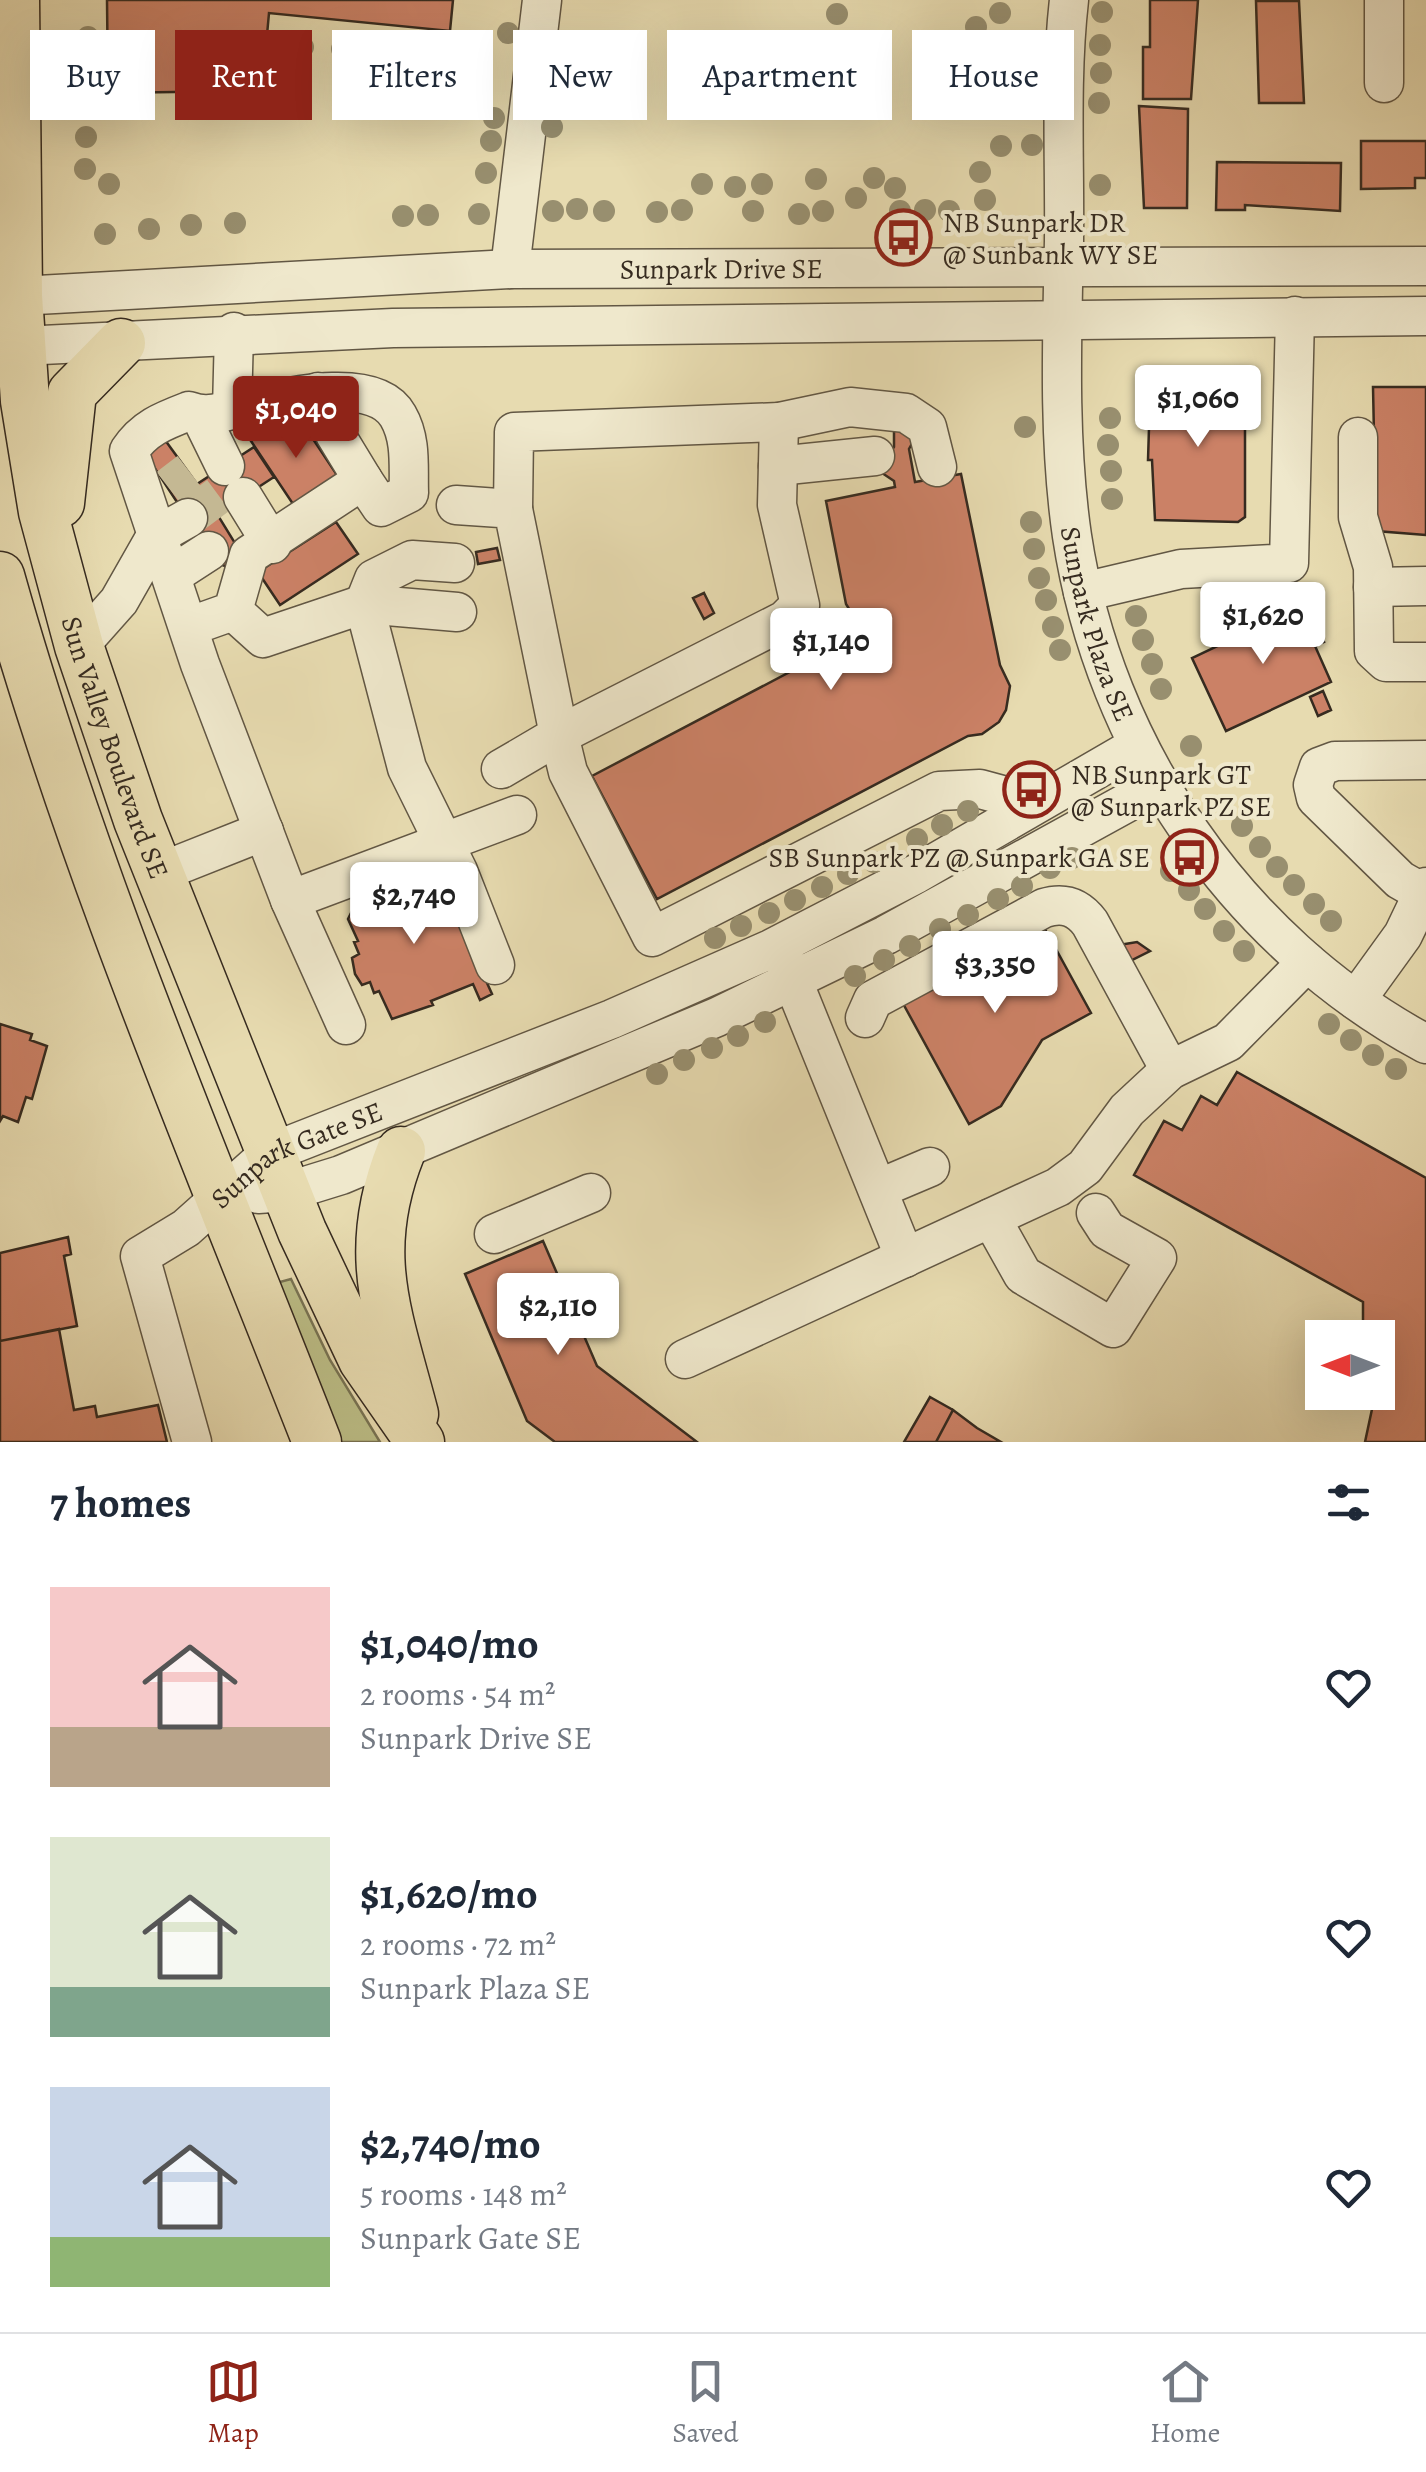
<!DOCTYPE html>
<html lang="en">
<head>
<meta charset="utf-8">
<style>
  :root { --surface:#fff; --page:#f2f2f3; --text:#1f2937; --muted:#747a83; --line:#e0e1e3; --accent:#8f2418 }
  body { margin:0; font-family:Alegreya,serif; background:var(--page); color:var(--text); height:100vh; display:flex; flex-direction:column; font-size:38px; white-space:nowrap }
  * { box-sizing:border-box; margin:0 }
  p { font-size:32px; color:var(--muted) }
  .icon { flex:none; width:55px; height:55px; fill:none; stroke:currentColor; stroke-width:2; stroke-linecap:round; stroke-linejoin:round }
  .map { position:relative; height:1442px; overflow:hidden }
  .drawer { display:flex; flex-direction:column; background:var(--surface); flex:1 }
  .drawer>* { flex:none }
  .hud { position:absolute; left:30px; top:30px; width:1368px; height:90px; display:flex; gap:20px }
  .needle { width:65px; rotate:270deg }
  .tools { position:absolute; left:1305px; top:1320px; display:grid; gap:20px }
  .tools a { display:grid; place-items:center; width:90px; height:90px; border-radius:0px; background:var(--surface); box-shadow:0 10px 40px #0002; font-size:50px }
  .price { position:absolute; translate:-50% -85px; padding:0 22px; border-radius:10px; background:#fff; color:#222; font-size:32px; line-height:65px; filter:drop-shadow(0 2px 5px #0008) }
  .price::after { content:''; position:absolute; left:50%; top:60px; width:30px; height:22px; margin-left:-15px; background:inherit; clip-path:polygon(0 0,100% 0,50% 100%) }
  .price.selected { background:var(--accent); color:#fff }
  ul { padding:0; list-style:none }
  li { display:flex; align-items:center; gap:30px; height:250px; padding:0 50px }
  li span { display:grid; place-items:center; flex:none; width:280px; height:200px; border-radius:0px; color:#555 }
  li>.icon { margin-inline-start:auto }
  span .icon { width:120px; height:120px; fill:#fffc; stroke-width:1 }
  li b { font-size:42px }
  h2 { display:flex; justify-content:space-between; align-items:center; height:120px; padding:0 50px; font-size:42px }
  .chip { padding:0 35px; border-radius:0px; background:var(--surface); box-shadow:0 10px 40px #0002; font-size:35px; line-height:90px }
  .chip.selected { background:var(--accent); color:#fff }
  .menu { display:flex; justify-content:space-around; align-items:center; height:140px; border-top:2px solid var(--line); background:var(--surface); font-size:28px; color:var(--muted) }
  .menu a { display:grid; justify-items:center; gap:5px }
  .menu .selected { color:var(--accent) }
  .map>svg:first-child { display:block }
</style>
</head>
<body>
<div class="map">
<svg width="1426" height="1442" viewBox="0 0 1426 1442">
  <rect width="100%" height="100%" fill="#e7dbb0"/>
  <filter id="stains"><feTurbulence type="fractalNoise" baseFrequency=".002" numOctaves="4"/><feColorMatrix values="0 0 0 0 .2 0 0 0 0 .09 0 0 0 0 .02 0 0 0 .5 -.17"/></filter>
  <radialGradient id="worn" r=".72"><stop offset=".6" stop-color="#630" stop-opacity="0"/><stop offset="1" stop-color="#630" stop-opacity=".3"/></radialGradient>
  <path fill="#bcbe87" stroke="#797454" stroke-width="2.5" d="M291,1279L330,1360L380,1442H329L276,1283Z"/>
  <path fill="#cb8166" stroke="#362b20" stroke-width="2.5" d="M107,0H453L450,31L269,13L267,35L241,34L242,91L108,93Z
    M1150,0H1198L1191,99H1143V47H1150Z
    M1256,1H1299L1304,103H1259Z
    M1139,106L1188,109L1187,208H1144Z
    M1361,141H1426V178H1415V188L1361,189Z
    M1217,162L1341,163L1340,211L1245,205V210H1216Z
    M1226,378L1245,384V517L1238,522L1155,520L1152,460H1148L1150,396L1168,380Z
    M1373,387H1426V535L1376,531Z
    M295,412L341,481L297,510L251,441Z
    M894,423L914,440L909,449L915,482L961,474L1000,665L1010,686L1006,710L999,722L982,734L968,736L657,899L592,776L822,655L838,654L848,647L855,637L856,620L846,604L826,501L895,487L894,481L879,471L894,447Z
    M165,440L197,484L254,447L274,477L217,514L238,548L230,568L217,563L150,461V446Z
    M336,522L358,554L280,605L258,572Z
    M497,548L500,560L478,564L476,552Z
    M704,593L714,613L704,619L693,598Z
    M1306,605L1324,642L1315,646L1331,682L1226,731L1192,658L1243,634L1239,625L1261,615L1266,624Z
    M1323,691L1331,710L1318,716L1310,697Z
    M436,871L492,994L480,1000L473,984L431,1001L433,1005L392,1019L379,991L374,993L370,982L362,985L355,974L352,958L359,954L354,942L358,941L348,919L354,907Z
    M1040,920L1091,1013L1042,1040L1001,1106L969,1124L900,998Z
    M1137,942L1150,951L1128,962L1119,945Z
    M0,1024L32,1034L30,1040L47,1046L32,1099L26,1097L18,1122L3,1116L0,1121Z
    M1237,1072L1426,1178V1442H1365L1384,1353L1378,1349V1338H1367L1363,1331V1302L1134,1175L1164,1121L1182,1130L1201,1096L1217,1105Z
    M68,1237L71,1254L64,1256L77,1326L0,1341V1253Z
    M543,1241L597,1366L697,1442H555L527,1421L465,1274Z
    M59,1329L74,1410L95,1406L97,1417L158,1405L167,1442H0V1341Z
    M930,1397L953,1410L936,1442H904Z
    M953,1410L977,1428L1001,1442H936Z"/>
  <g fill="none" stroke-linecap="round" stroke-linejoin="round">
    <path stroke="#c4b893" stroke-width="38" stroke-dasharray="38 19" stroke-linecap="butt" d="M168,487L189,471
      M188,518L235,483"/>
    <defs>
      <g id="minor">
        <path id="s1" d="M1069,0C1060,79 1065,162 1064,241C1062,338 1058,440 1072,536C1104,748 1236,942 1426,1044"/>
        <path d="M1384,0V83"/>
        <path d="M510,269L542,0"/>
        <path id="s2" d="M0,297L510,269L1426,266"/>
        <path d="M0,347L393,328L1426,316"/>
        <path d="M318,392L335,434L363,480"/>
        <path d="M232,410L234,332"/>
        <path d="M200,415L225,466"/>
        <path d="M779,422L777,505L800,605L785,620L559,735L568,772L652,937L939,791L980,789L1035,804"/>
        <path d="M1358,437V517L1373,567L1374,651L1386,662H1426"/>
        <path d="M778,466L875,456"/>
        <path d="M243,497L272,544"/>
        <path d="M456,505L513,509L559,735L501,769"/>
        <path d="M513,509L514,432L779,422L850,407L906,413L927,427L937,467"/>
        <path d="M455,563L412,560L374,579L364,604L407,768L458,871L495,965"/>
        <path d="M172,575L209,551"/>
        <path d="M1373,587L1426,586"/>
        <path d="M1083,592L1181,569L1289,563L1295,316"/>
        <path d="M233,611L263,638L364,604L457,612"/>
        <path d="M188,627L233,611L249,555L363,480L381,507L409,493C408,468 412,440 398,416C375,375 286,397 250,405C230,410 208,419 189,411C163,421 144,428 129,451L200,664L290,900L517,815"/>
        <path d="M79,646L119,601L156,536L188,518"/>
        <path d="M158,873L264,831"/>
        <path d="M1423,893L1400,880L1316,798L1313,785L1319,767L1335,761L1426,760"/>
        <path d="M290,900L346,1025"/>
        <path d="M784,959L905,1258"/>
        <path d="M1356,1000L1403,935L1426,887"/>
        <path d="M865,1018L873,1000L1044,908C1064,902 1078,907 1090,923L1170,1070"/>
        <path d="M878,1189L930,1167"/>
        <path d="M258,1194L286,1192L341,1175L717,1017L886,935L1159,785"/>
        <path d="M991,1218L1023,1275L1113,1328L1157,1258L1107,1230L1096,1213"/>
        <path d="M494,1234L591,1193"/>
        <path d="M685,1359L1058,1187L1085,1167L1127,1110L1170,1070L1228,1042L1307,962"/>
        <path id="s3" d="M192,1442L140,1256L186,1228L270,1153L612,1019L771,949L916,874L1137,746"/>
      </g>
      <g id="major">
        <path id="s4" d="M15,0L18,296L25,401L43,512L79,646L138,820L302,1231L363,1360L420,1442"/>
        <path d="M60,503L72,393L121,343"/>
        <path d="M0,576C83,872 205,1156 317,1442"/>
        <path d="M401,1151C360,1253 388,1314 414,1414"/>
      </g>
    </defs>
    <use href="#minor" stroke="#625744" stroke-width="41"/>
    <use href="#major" stroke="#362b20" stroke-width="51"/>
    <use href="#minor" stroke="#efe8cc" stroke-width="38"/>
    <use href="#major" stroke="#e7dbb0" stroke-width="48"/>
  </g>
  <g fill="#988f6f">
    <circle cx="1102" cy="12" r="11"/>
    <circle cx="1000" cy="13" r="11"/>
    <circle cx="837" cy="14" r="11"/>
    <circle cx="976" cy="27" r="11"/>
    <circle cx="508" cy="33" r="11"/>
    <circle cx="88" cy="37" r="11"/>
    <circle cx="1100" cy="45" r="11"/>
    <circle cx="303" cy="47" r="11"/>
    <circle cx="1005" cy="48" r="11"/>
    <circle cx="342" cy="49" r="11"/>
    <circle cx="560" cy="50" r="11"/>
    <circle cx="87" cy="70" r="11"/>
    <circle cx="1032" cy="70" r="11"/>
    <circle cx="1005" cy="73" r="11"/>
    <circle cx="1101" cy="73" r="11"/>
    <circle cx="980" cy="83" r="11"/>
    <circle cx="961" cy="97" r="11"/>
    <circle cx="555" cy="98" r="11"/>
    <circle cx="86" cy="103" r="11"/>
    <circle cx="1099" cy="103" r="11"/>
    <circle cx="985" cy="105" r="11"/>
    <circle cx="494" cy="118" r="11"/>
    <circle cx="552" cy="127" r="11"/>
    <circle cx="86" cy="137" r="11"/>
    <circle cx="491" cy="141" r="11"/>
    <circle cx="1032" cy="145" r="11"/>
    <circle cx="1001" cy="146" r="11"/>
    <circle cx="85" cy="169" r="11"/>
    <circle cx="980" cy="172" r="11"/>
    <circle cx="486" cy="173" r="11"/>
    <circle cx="874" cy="178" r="11"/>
    <circle cx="816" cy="179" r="11"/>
    <circle cx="109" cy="184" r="11"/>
    <circle cx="702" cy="184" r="11"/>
    <circle cx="762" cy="184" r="11"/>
    <circle cx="1100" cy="185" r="11"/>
    <circle cx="735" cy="187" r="11"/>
    <circle cx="895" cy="188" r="11"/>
    <circle cx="856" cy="198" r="11"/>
    <circle cx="985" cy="200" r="11"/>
    <circle cx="577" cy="209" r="11"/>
    <circle cx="682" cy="210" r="11"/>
    <circle cx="925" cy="210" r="11"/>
    <circle cx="553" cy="211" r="11"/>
    <circle cx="604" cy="211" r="11"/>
    <circle cx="753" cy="211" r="11"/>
    <circle cx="823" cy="211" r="11"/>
    <circle cx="900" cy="211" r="11"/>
    <circle cx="949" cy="211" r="11"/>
    <circle cx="657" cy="212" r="11"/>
    <circle cx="479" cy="214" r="11"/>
    <circle cx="799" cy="214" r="11"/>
    <circle cx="428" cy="215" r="11"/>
    <circle cx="403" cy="216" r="11"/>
    <circle cx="235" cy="223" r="11"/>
    <circle cx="191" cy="225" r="11"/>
    <circle cx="149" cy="229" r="11"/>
    <circle cx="105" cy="234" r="11"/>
    <circle cx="1110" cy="418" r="11"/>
    <circle cx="1025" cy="427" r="11"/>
    <circle cx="1108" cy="445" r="11"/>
    <circle cx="1111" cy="471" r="11"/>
    <circle cx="1112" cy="499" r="11"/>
    <circle cx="1031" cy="522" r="11"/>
    <circle cx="1034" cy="549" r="11"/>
    <circle cx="1039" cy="578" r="11"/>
    <circle cx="1046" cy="600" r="11"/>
    <circle cx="1136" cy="616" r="11"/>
    <circle cx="1053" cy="627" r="11"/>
    <circle cx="1143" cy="640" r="11"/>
    <circle cx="1060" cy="650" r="11"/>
    <circle cx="1152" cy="664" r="11"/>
    <circle cx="1161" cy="689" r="11"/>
    <circle cx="1191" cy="746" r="11"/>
    <circle cx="968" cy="811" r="11"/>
    <circle cx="942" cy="825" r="11"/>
    <circle cx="1242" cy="826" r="11"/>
    <circle cx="917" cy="839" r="11"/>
    <circle cx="1260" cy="847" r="11"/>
    <circle cx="1072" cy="858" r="11"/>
    <circle cx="874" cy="862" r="11"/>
    <circle cx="1277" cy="867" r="11"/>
    <circle cx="1050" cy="868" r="11"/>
    <circle cx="1171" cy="871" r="11"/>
    <circle cx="848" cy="874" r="11"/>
    <circle cx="1294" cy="885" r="11"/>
    <circle cx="1022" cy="886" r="11"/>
    <circle cx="822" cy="887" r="11"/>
    <circle cx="1189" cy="890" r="11"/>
    <circle cx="998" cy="899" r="11"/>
    <circle cx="795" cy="900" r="11"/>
    <circle cx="1314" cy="904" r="11"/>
    <circle cx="1205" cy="909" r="11"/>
    <circle cx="769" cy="913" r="11"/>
    <circle cx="968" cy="915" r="11"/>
    <circle cx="1331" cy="921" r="11"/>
    <circle cx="741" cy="926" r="11"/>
    <circle cx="940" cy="929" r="11"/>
    <circle cx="1224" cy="931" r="11"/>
    <circle cx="715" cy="938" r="11"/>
    <circle cx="910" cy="946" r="11"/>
    <circle cx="1244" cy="951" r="11"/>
    <circle cx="884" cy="960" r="11"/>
    <circle cx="855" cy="976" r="11"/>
    <circle cx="765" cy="1022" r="11"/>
    <circle cx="1329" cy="1024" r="11"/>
    <circle cx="738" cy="1036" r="11"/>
    <circle cx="1351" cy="1040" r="11"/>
    <circle cx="712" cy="1048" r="11"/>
    <circle cx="1373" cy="1055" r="11"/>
    <circle cx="684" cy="1060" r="11"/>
    <circle cx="1396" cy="1069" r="11"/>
    <circle cx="657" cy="1074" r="11"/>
  </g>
  <defs>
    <symbol id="bus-ring" viewBox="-11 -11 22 22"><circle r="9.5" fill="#efe8cc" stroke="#8f2418" stroke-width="1.5"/><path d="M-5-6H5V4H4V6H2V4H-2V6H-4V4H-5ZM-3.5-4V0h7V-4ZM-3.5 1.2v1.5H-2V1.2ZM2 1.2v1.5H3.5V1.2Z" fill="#8f2418"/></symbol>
  </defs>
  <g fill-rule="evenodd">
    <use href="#bus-ring" x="872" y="206" width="63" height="63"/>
    <use href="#bus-ring" x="1000" y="758" width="63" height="63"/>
    <use href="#bus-ring" x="1158" y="826" width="63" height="63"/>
  </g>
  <g text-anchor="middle" stroke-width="8" stroke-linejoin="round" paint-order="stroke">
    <g font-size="28" fill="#362b20" stroke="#efe8cc" text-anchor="start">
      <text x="943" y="232">NB Sunpark DR<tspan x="943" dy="32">@ Sunbank WY SE</tspan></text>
      <text x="1071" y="784">NB Sunpark GT<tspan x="1071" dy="32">@ Sunpark PZ SE</tspan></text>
      <text x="1150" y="867" text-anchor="end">SB Sunpark PZ @ Sunpark GA SE</text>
    </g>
    <g font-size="28" fill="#362b20" stroke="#efe8cc">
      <text dy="10" stroke="none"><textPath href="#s2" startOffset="722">Sunpark Drive SE</textPath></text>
      <text dy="10" stroke="none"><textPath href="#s1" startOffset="628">Sunpark Plaza SE</textPath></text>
      <text dy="10" stroke="none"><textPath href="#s4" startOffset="760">Sun Valley Boulevard SE</textPath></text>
      <text dy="10" stroke="none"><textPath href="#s3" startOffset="382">Sunpark Gate SE</textPath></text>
    </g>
  </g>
  <rect width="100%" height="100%" filter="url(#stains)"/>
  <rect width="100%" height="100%" fill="url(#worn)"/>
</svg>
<div class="tools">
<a><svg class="needle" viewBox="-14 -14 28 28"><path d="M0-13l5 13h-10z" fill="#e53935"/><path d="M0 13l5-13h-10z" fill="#747a83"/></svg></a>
</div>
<b class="price" style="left:1198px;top:450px">$1,060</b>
<b class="price selected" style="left:296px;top:461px">$1,040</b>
<b class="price" style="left:1263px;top:667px">$1,620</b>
<b class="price" style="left:831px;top:693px">$1,140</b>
<b class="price" style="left:414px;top:947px">$2,740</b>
<b class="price" style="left:995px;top:1016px">$3,350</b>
<b class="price" style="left:558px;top:1358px">$2,110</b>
<div class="hud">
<a class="chip">Buy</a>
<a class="chip selected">Rent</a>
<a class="chip">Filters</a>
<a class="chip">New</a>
<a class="chip">Apartment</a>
<a class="chip">House</a>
</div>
</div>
<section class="drawer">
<h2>7 homes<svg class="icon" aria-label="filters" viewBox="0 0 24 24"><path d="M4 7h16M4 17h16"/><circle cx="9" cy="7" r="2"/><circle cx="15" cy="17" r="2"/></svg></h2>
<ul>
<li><span style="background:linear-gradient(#f6c9c9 70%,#b9a48a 0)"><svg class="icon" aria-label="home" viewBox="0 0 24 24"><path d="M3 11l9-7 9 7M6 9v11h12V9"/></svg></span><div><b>$1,040/mo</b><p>2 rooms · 54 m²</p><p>Sunpark Drive SE</p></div><svg class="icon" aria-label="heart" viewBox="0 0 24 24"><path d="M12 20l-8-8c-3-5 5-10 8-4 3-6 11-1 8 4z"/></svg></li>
<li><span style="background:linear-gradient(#dfe7d0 75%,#7fa58c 0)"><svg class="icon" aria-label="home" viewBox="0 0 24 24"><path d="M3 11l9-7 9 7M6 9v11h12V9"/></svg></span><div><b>$1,620/mo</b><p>2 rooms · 72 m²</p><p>Sunpark Plaza SE</p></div><svg class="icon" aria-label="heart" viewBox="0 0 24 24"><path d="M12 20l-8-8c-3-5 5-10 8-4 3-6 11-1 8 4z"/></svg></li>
<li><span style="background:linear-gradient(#c9d6e8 75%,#8fb573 0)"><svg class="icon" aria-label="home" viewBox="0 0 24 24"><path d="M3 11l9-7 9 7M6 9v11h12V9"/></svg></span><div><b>$2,740/mo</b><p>5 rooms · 148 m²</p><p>Sunpark Gate SE</p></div><svg class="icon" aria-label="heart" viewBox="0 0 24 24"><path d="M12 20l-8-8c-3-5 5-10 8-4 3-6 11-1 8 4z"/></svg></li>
</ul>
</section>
<nav class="menu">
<a class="selected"><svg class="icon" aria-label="map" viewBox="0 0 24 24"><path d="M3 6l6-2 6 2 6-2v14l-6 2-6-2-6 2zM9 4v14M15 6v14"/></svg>Map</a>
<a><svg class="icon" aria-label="saved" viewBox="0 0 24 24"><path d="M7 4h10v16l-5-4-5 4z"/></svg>Saved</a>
<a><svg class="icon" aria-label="home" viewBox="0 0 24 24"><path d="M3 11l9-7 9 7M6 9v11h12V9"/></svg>Home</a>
</nav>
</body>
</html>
